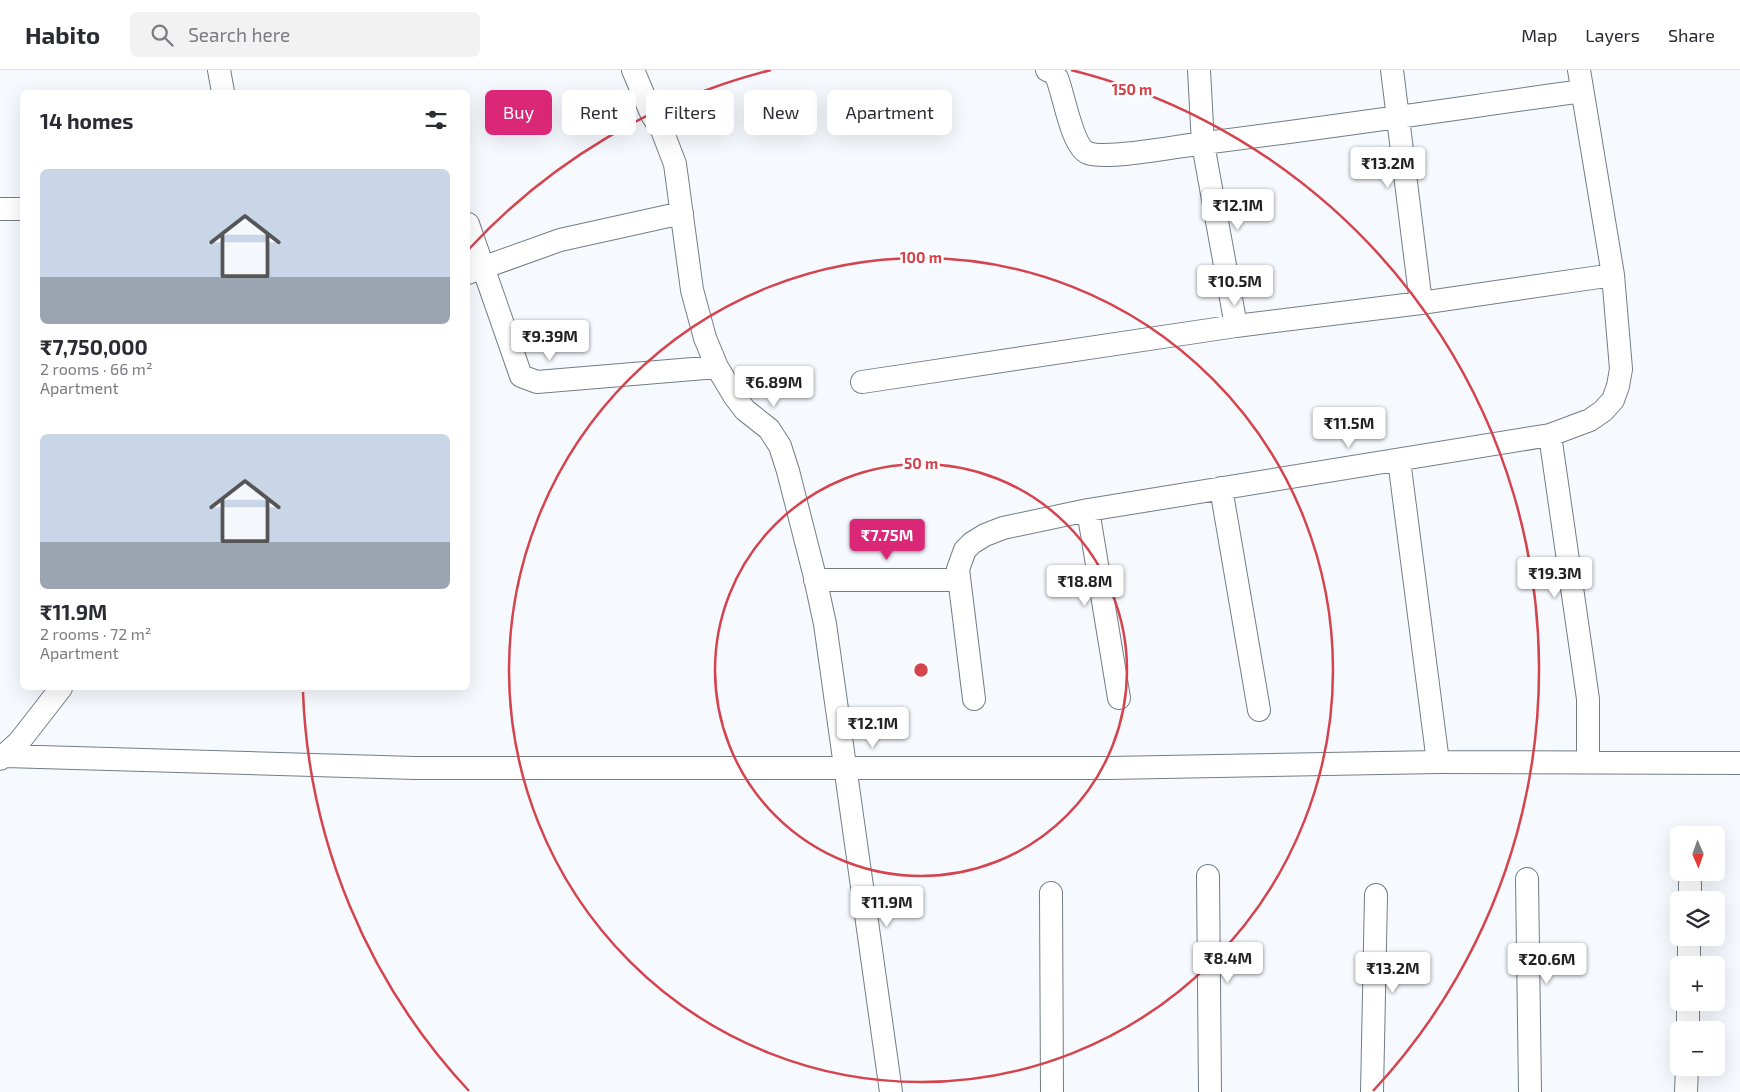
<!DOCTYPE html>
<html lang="en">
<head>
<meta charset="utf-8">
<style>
  :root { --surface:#fff; --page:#f2f2f3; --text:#2b2b33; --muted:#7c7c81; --line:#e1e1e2; --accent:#db2777 }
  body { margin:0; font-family:"Exo 2",sans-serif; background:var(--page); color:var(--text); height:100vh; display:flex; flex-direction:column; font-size:19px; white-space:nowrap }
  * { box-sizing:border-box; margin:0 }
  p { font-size:16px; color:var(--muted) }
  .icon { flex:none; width:28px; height:28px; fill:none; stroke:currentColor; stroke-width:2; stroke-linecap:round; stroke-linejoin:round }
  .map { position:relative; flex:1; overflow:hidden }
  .sheet { position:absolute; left:20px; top:20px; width:450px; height:600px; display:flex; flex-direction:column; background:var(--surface); border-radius:8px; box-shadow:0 5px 20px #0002 }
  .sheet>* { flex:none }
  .top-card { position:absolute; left:485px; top:20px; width:475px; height:45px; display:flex; gap:10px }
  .needle { width:32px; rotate:178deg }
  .buttons { position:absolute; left:1670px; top:756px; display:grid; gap:10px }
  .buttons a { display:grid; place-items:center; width:55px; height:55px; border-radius:8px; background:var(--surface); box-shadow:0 5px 20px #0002; font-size:25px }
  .price { position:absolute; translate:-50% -42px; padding:0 11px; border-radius:5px; background:#fff; color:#222; font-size:16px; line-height:32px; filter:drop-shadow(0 1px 2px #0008) }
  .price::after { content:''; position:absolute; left:50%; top:30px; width:15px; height:11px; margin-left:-8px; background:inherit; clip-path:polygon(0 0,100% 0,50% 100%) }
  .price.selected { background:var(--accent); color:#fff }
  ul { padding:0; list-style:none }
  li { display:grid; align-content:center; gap:10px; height:265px; padding:0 20px }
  li span { display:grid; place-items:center; height:155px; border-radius:8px; color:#555 }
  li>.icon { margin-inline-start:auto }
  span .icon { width:90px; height:90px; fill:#fffc; stroke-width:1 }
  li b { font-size:21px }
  h2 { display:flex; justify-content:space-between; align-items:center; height:60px; padding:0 20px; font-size:21px }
  .chip { padding:0 18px; border-radius:8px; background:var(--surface); box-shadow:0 5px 20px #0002; font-size:18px; line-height:45px }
  .chip.selected { background:var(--accent); color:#fff }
  header { display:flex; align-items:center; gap:30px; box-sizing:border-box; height:70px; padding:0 25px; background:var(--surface); border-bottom:1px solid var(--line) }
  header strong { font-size:24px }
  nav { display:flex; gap:28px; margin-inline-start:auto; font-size:18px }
  .search { width:350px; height:45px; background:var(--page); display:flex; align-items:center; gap:12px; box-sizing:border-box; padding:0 18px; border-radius:8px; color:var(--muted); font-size:19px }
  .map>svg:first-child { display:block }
</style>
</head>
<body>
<header>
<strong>Habito</strong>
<div class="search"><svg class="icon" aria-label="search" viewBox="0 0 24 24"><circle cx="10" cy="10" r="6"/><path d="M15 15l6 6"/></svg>Search here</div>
<nav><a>Map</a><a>Layers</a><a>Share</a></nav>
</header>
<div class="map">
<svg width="1740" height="1022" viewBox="0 0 1740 1022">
  <rect width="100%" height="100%" fill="#f6fafe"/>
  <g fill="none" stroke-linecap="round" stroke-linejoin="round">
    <defs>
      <path id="minor" d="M219,0L223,22
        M633,0L652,45L662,60L675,94L692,220L705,268L717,297L735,327L745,340L769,359L780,376L788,401L814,503L825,554L891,1022
        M1047,0L1052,2L1057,8C1064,25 1072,77 1088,83C1106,90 1174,77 1197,74C1325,58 1453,39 1582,21
        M1199,0L1203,74L1236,256
        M1392,0L1421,233
        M0,139H22
        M468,154L521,306L537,312L717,297
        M468,203L560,170L682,143
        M862,312L1236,256L1421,233L1613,205
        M1550,365L1588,629V692
        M1399,390L1438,692
        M1221,418L1259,640
        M1088,440L1119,628
        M815,510H958
        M974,629L958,499L965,480L972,473L985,465L1003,458L1088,440L1550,365L1590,350L1603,341L1613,330L1618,316L1621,299L1613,205L1579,0
        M5,686L415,698H1109L1438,692L1740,693
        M0,689L19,672L61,618
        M1208,806L1210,1022
        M1527,809L1530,1022
        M1051,823L1052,1022
        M1690,830V814
        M1689,895V868
        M1688,960V932
        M1372,1022L1376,825
        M1686,1022L1687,998"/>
    </defs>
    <use href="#minor" stroke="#747d85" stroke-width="24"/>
    <use href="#minor" stroke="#fff" stroke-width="22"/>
  </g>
  <g fill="none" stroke="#d5444e" stroke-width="2.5">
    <circle cx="921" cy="600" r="206"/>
    <circle cx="921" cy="600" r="412"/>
    <path d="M469 1021A618 618 0 0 1 303 622M469 179A618 618 0 0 1 771 0M1071 0A618 618 0 0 1 1373 1021"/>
  </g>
  <circle cx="921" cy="600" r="8" fill="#d5444e" stroke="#fff" stroke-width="2.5"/>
  <g font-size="15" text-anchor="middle" font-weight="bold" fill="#d5444e" stroke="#fff" stroke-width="5" stroke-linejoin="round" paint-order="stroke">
    <text x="1132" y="25">150 m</text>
    <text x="921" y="193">100 m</text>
    <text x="921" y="399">50 m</text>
  </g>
</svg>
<div class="buttons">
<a><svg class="needle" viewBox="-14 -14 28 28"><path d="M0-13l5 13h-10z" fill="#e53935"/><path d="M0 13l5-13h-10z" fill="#7c7c81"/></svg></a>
<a><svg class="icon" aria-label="layers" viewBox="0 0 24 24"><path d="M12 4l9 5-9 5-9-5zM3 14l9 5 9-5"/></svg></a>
<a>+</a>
<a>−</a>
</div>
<b class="price" style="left:1388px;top:119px">₹13.2M</b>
<b class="price" style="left:1238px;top:161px">₹12.1M</b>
<b class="price" style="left:1235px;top:237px">₹10.5M</b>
<b class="price" style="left:550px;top:292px">₹9.39M</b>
<b class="price" style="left:774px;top:338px">₹6.89M</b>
<b class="price" style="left:1349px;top:379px">₹11.5M</b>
<b class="price selected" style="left:887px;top:491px">₹7.75M</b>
<b class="price" style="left:1555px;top:529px">₹19.3M</b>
<b class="price" style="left:1085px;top:537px">₹18.8M</b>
<b class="price" style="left:873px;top:679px">₹12.1M</b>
<b class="price" style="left:887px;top:858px">₹11.9M</b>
<b class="price" style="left:1228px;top:914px">₹8.4M</b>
<b class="price" style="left:1547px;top:915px">₹20.6M</b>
<b class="price" style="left:1393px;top:924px">₹13.2M</b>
<div class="top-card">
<a class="chip selected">Buy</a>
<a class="chip">Rent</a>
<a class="chip">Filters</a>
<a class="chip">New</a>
<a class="chip">Apartment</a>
</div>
<section class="sheet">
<h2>14 homes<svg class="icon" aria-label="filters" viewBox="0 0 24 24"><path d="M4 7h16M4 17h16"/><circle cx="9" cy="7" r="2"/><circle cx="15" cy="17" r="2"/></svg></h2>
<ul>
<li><span style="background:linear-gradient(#c9d6e8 70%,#9aa5b1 0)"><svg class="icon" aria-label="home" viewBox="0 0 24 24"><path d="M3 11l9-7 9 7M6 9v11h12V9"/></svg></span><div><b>₹7,750,000</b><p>2 rooms · 66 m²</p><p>Apartment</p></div></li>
<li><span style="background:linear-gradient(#c9d6e8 70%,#9aa5b1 0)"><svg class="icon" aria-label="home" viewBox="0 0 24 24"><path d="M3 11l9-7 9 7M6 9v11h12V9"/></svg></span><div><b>₹11.9M</b><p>2 rooms · 72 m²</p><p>Apartment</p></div></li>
</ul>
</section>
</div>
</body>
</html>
